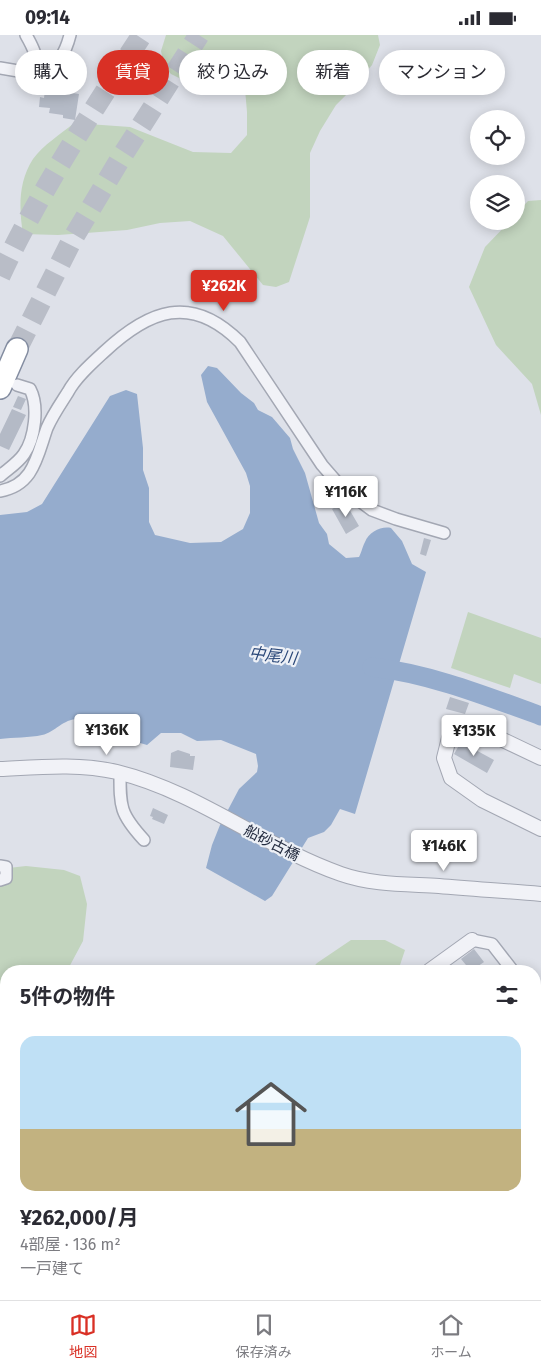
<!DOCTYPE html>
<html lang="ja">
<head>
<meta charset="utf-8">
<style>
  :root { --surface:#fff; --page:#f7f7f7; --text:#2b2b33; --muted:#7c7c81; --line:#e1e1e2; --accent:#d93025 }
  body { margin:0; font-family:"Fira Sans","Noto Sans JP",sans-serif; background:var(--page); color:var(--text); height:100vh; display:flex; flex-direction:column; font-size:19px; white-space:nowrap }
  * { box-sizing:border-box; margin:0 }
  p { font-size:16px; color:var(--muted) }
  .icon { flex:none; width:28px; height:28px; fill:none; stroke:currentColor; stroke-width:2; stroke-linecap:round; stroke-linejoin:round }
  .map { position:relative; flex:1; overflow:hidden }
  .panel { position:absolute; left:0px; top:930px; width:541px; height:335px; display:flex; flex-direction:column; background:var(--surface); border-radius:20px 20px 0 0; box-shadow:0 2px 12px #0003 }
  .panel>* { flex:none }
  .banner { position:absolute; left:15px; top:15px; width:511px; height:45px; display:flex; gap:10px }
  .tools { position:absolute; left:470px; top:75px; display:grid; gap:10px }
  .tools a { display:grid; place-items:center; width:55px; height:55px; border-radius:50%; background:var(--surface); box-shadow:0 2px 12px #0003; font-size:25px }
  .price { position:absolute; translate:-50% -42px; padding:0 11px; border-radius:5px; background:#fff; color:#222; font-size:16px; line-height:32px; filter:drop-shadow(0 1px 2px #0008) }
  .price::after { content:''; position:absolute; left:50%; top:30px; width:15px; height:11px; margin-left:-8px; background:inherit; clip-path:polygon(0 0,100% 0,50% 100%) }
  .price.selected { background:var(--accent); color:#fff }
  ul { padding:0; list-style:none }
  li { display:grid; align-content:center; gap:10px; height:265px; padding:0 20px }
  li+li { border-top:1px solid var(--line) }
  li span { display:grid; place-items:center; height:155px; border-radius:15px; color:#555 }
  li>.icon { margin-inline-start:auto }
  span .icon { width:90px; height:90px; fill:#fffc; stroke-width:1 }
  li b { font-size:21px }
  h2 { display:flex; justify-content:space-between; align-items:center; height:60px; padding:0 20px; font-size:21px }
  .chip { padding:0 18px; border-radius:22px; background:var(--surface); box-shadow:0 2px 12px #0003; font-size:18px; line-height:45px }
  .chip.selected { background:var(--accent); color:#fff }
  .status { display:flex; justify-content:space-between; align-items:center; height:35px; padding:0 25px; background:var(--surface); direction:ltr }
  .status svg { height:14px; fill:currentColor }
  .tab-bar { display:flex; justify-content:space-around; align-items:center; height:70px; border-top:1px solid var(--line); background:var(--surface); font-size:14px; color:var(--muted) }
  .tab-bar a { display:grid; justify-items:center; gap:2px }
  .tab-bar .selected { color:var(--accent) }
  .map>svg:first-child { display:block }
</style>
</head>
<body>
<div class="status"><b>09:14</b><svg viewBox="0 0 49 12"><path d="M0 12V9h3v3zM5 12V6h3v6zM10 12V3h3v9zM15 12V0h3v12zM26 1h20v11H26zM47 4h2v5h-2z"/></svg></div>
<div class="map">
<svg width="541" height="1265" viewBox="0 0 541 1265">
  <rect width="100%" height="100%" fill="#dee1e9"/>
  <path fill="#c2d4be" d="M166,0H378L380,10L372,30L351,55L336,70L320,96L310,118V182L289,247L276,252L263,250L223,201L190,186L160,188L127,195L58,200L23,199C19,174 18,147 33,124C43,110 61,99 74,88L130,92L193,117L231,118L247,100V77L245,54L222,47L191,49L171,39L164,31L161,16Z
    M541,165V380L532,349L496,310L469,252L485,212L510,186H516V179L528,166Z
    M468,577L541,603V649L514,639L510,653L451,633Z
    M26,831L64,835L80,841L87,869L83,906L67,936H6V1259H168L174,1265H0V834Z
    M351,905H385L405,915L398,936H310L317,928Z"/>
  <path fill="#95accd" d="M208,331L217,333L241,358L254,368L258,375L272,382L290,403L293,414L305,438L319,488L327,499L329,509L346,523L359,522C362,516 362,513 365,507C369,497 381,491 391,493L402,506L412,529L426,537L355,779L340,774L331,790L324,797L308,803L272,861L265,866L206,833L212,810L220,790L239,754L257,737L258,731L256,719L221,705L197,706L181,698H161L147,710C134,706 118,704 106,698C95,692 97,686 80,684C63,683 56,697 42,700C30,703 13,702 0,704V480L27,477L42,469L110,361L126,355L137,359L143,413V435L149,453V487L155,500L190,508L221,507L243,494L250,478V451L246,438L207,367L201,340Z"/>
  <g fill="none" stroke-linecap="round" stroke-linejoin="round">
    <path stroke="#95accd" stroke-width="3" d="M535,1174L541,1166
      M461,1265L466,1259"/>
    <path stroke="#95accd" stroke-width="19" d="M372,632C431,639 486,661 541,681"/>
  </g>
  <path fill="#b4bac6" d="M46,47L51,48L50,57L65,59L66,57L79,59L75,85L63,83V80L49,78L50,73L39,72L40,62L44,63Z
    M18,361L26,364L21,375L13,372Z
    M12,374L26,380L9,415L0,411V399Z
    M345,467L359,491L346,499L332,474Z
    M424,503L431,505L426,521L420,519Z
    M450,662L469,668L465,679L446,674Z
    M461,707L494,725L487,738L454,719Z
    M178,715L190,719V721H195L193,735L170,732L171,718Z
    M153,773L168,780L164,789L152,784L153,782L150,781Z
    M474,914L484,927L471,936L461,924Z
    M538,988L541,991V1006L535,1011V991Z
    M535,1033L541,1041V1068L535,1073Z
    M541,1090V1136H535V1098Z"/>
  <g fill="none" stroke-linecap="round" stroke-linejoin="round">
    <path stroke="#b9bdc7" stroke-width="21" stroke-dasharray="21 11" stroke-linecap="butt" d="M0,241C39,157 91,78 142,0
      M17,314L72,205L122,121L199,0"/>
    <defs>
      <path id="minor" d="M0,33L36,39C38,22 34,14 26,0
        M36,39H44C59,26 65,20 70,0
        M0,441C8,434 18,428 24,419C35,403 39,371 30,354L17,350
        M0,456C34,450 37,421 47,393C52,381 61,368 68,357C76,342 92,328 104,317C149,275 191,258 240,307L322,430L342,453L372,475L396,484L444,498
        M120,738C120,772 120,779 144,805
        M0,831L6,832V843L0,845
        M472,905L492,909L513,936
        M535,965L541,973
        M535,1188L541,1180
        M512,1259L517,1265
        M329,1265L337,1259
        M451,1265L456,1259
        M475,1265L480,1259"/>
      <path id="tertiary" d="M541,723L501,704L477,697L466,696L455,698L449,703L444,723L451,743L482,765L541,794
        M0,734C39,732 79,728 117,737C198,757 264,812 341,839C372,850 407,849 439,851C473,854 507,856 541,859
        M429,936L472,905
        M535,1151L541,1159
        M348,1259L353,1265"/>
      <path id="motorway" d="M0,353L17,314"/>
    </defs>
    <use href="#minor" stroke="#a3a7b3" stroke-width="14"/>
    <use href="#tertiary" stroke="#a3a7b3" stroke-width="16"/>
    <use href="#motorway" stroke="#848da1" stroke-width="24"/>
    <use href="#minor" stroke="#f1f2f7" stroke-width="11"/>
    <use href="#tertiary" stroke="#f1f2f7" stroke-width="14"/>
    <use href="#motorway" stroke="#fff" stroke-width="21"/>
  </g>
  <g text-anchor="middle" stroke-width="4.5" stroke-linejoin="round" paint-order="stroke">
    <g font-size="15" fill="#252d41" stroke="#edf0f6">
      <text transform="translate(272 808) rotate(27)" y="5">船砂古橋</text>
    </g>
    <g font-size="16" font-style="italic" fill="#2b4879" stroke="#edf0f6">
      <text transform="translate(273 620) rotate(7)" y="6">中尾川</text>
    </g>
  </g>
</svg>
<div class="tools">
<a><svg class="icon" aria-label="locate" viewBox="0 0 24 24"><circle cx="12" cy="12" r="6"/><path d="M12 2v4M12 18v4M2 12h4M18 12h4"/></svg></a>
<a><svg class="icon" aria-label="layers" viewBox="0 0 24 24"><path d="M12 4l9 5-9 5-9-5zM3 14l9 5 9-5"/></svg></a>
</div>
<b class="price selected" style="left:224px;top:277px">¥262K</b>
<b class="price" style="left:346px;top:483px">¥116K</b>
<b class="price" style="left:107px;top:721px">¥136K</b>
<b class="price" style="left:474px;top:722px">¥135K</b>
<b class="price" style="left:444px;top:837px">¥146K</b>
<div class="banner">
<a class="chip">購入</a>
<a class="chip selected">賃貸</a>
<a class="chip">絞り込み</a>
<a class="chip">新着</a>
<a class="chip">マンション</a>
</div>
<section class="panel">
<h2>5件の物件<svg class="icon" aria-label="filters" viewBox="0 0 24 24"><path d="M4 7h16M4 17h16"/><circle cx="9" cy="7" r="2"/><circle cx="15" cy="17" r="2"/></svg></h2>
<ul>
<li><span style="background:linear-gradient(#bfe0f5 60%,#c2b280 0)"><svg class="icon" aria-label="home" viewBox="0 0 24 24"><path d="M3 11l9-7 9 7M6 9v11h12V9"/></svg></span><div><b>¥262,000/月</b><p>4部屋 · 136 m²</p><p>一戸建て</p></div></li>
</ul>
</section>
</div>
<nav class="tab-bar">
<a class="selected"><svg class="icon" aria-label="map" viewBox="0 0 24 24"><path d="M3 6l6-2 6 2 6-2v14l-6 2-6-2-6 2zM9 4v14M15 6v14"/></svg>地図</a>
<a><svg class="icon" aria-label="saved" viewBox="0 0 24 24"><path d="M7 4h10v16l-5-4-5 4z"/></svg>保存済み</a>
<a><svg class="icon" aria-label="home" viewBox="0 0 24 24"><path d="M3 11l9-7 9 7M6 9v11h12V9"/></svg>ホーム</a>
</nav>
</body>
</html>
